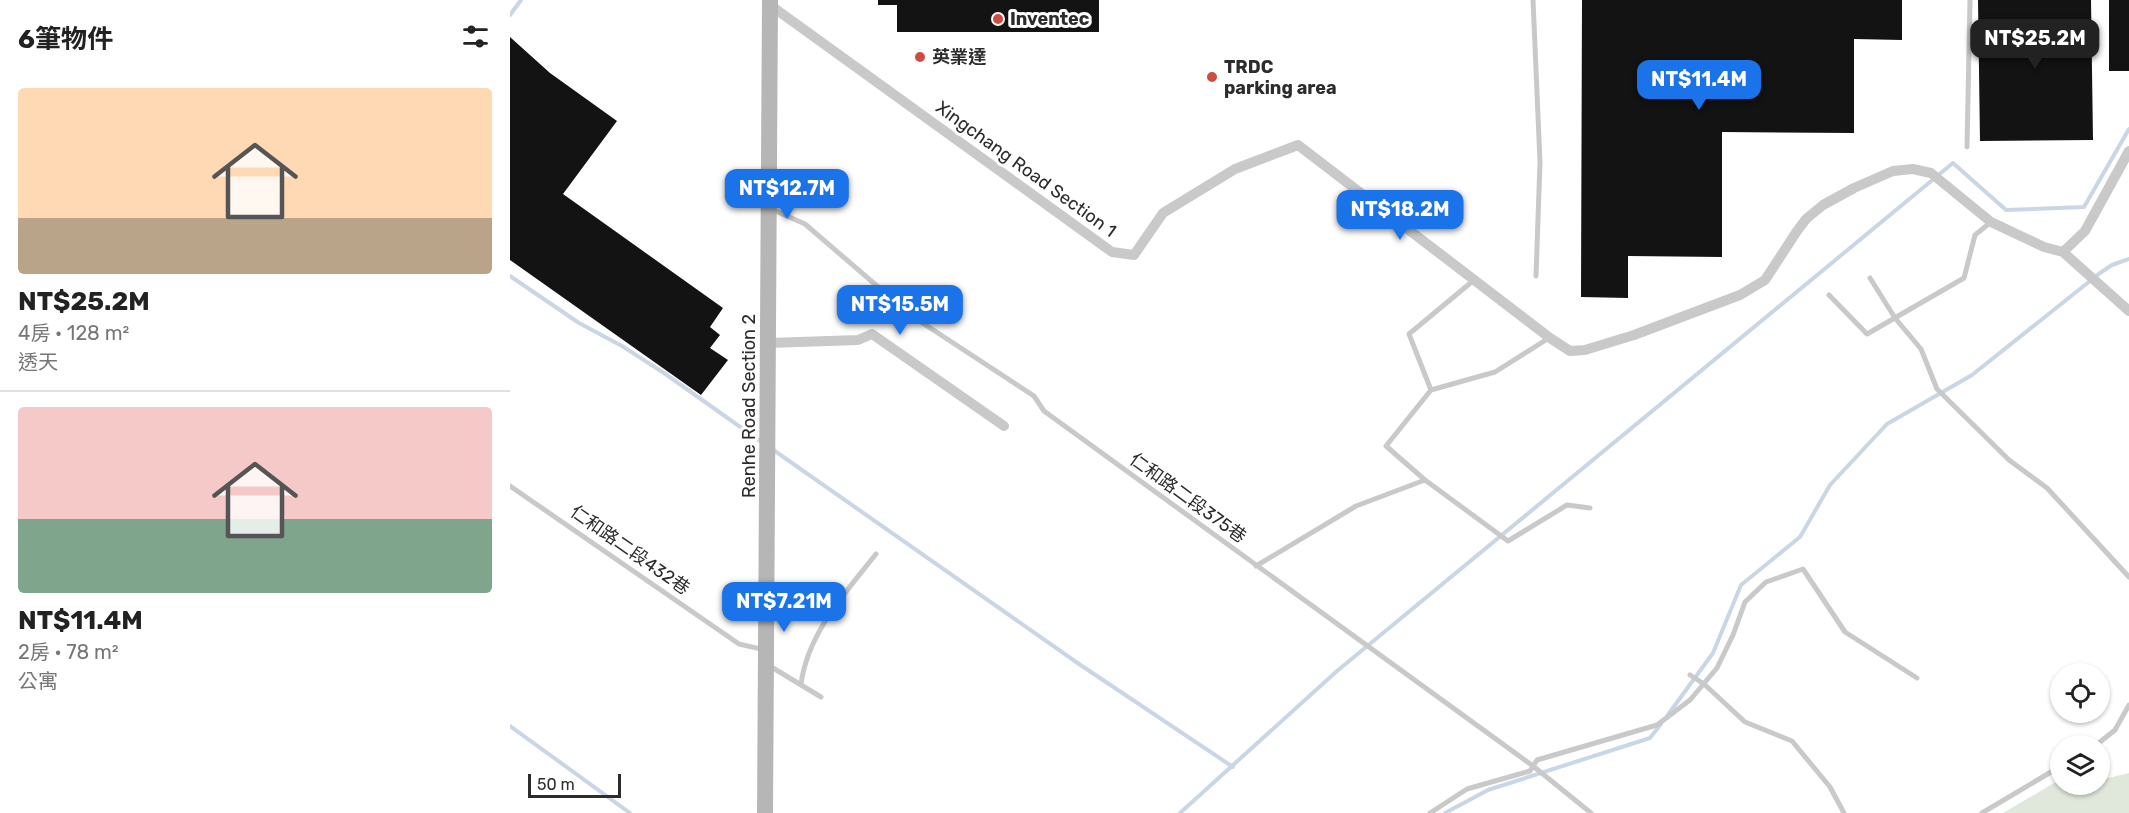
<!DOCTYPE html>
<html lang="zh-TW">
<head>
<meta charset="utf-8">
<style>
  :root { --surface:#fff; --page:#f6f6f6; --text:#222; --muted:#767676; --line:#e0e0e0; --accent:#1a73e8 }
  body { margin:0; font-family:Rubik,"Noto Sans TC",sans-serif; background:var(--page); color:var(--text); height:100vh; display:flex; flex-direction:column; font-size:22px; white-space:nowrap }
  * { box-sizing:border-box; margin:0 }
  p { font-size:20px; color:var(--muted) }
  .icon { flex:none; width:33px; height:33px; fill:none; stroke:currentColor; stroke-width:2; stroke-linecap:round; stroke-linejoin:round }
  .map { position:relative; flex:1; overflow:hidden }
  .drawer { display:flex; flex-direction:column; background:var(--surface); width:510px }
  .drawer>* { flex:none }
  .fabs { position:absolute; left:1540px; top:663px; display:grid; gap:12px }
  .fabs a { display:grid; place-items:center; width:60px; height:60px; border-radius:50%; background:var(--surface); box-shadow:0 2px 4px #0004; font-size:30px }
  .scale { position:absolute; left:18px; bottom:15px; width:93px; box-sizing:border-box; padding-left:6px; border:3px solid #2c2c2c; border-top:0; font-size:16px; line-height:21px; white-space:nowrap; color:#2c2c2c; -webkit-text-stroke:4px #fff; paint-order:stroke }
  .price { position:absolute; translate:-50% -51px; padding:0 14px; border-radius:12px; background:var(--accent); color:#fff; font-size:20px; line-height:39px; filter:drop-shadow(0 2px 3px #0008) }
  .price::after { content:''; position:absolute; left:50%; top:36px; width:18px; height:14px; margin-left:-9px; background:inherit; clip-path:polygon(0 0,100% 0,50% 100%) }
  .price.active { background:#222; color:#fff }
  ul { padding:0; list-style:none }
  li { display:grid; align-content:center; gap:12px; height:318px; padding:0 18px }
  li+li { border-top:2px solid var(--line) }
  li span { display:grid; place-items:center; height:186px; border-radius:6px; color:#555 }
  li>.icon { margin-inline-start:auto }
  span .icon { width:108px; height:108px; fill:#fffc; stroke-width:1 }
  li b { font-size:26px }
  h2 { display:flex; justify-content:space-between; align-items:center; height:72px; padding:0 18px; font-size:26px }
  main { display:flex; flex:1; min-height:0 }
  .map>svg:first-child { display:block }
</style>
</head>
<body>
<main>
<section class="drawer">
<h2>6筆物件<svg class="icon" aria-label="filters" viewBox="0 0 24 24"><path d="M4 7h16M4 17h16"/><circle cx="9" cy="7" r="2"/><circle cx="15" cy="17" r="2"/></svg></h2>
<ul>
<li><span style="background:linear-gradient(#ffd9b3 70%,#b9a48a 0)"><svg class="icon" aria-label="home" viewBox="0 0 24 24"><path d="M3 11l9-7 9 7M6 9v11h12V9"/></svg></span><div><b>NT$25.2M</b><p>4房 · 128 m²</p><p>透天</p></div></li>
<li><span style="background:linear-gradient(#f6c9c9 60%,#7fa58c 0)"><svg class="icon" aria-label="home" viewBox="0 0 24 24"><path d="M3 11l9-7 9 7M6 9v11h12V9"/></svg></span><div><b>NT$11.4M</b><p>2房 · 78 m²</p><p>公寓</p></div></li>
</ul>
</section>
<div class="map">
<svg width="1619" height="813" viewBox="0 0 1619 813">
  <rect width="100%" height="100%" fill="#fff"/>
  <path fill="#e0e8db" d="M1619,773V813H1493L1544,783L1590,784V780Z"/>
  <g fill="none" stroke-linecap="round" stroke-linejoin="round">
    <path stroke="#c9d6e6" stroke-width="4" d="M0,15L11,0
      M0,276L69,323L112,346L154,373L253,443
      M262,449L569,664L723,767
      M1157,716L1203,653L1231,585L1290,537L1320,485L1377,424L1462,375L1590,273L1602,265L1619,259
      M0,726L120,813
      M670,813L827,671L1443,163L1496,210L1574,207L1619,129
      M935,813L978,790L1140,738L1151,724"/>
  </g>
  <path fill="#131313" d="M368,0H589V32H387V5H368Z
    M1072,0H1392V40L1344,39V133L1212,132V257L1118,256V298L1071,297Z
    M1468,0H1581L1583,140L1470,141Z
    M1599,0H1619V71H1599Z
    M0,37L40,73L107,121L53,194L213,308L200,327L210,335L200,348L218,360L191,395L0,260Z"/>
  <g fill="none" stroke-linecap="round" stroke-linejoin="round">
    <path stroke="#c9c9c9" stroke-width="5" d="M1023,0L1030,162L1026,276
      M1457,147L1460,0
      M261,209L295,224L402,316L524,396L534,411L1023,766L1081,813
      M1360,278L1385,318L1411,349L1427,389L1499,460L1537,488L1619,577
      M1319,295L1357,334L1454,278L1465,235L1481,222
      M1039,338L985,372L921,390L876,446L915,480L998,541L1057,505L1080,508
      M921,390L899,334L964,280
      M0,486L229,644L255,650
      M746,566L846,506L915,480
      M258,665L311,697
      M1180,675L1194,684L1235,722L1282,741L1320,787L1334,813
      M291,684C298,633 335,593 366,554
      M1585,746L1605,730L1619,705
      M920,813L957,789L1020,771L1027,760L1147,725L1180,700L1207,668L1223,635L1235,602L1256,582L1293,569L1335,632L1407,678
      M1472,813L1551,766"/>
    <path stroke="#c9c9c9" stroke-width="10" d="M260,5L602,252L624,255L653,213L725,169L788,145L1040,338L1060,351L1075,350L1124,335L1230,295L1255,280L1287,231L1296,219L1313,205L1344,188L1383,171L1403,169L1421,173L1481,222L1534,247L1553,252L1619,311
      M1553,252L1575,231L1619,151
      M259,343L348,340L362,334L494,426"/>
    <path stroke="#b6b6b6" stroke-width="16" d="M255,813L260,0"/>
  </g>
  <g fill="#cf4c41" stroke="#fff" stroke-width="2">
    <circle cx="488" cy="19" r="6"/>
    <circle cx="410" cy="57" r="6"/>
    <circle cx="702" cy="77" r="6"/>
  </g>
  <g text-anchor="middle" stroke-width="6" stroke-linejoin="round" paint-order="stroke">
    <g font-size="18" font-weight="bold" fill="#2c2c2c" stroke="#fff" text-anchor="start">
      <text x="500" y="25">Inventec</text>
      <text x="422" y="63">英業達</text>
      <text x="714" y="73">TRDC<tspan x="714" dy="21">parking area</tspan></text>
    </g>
    <g font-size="18" fill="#2c2c2c" stroke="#fff">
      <text transform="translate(516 169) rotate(36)" y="6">Xingchang Road Section 1</text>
      <text transform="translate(239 406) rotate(-90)" y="6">Renhe Road Section 2</text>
      <text transform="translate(678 498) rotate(36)" y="6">仁和路二段375巷</text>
      <text transform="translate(120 550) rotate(35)" y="6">仁和路二段432巷</text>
    </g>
  </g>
</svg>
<div class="fabs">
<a><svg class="icon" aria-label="locate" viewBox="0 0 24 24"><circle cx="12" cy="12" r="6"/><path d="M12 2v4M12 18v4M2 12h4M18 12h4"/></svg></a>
<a><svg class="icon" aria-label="layers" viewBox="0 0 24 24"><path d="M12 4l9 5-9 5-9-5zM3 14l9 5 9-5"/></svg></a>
</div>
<div class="scale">50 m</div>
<b class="price active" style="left:1525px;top:70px">NT$25.2M</b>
<b class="price" style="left:1189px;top:111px">NT$11.4M</b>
<b class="price" style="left:277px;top:220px">NT$12.7M</b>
<b class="price" style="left:890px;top:241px">NT$18.2M</b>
<b class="price" style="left:390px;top:336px">NT$15.5M</b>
<b class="price" style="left:274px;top:633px">NT$7.21M</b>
</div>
</main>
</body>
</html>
